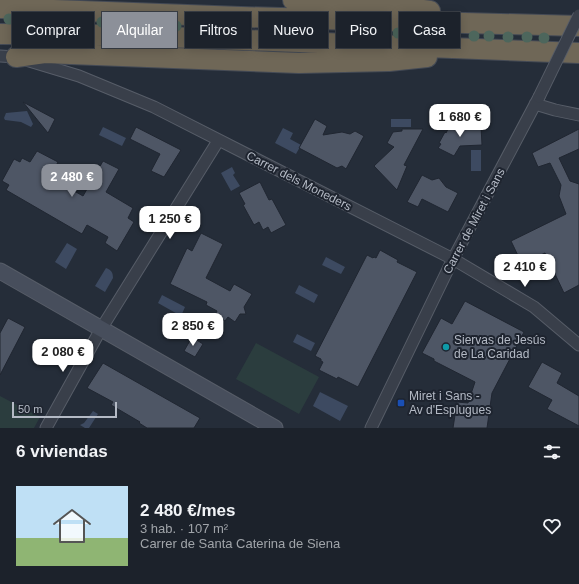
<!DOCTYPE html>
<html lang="es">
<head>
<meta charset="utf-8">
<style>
  :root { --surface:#1c222b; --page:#252a33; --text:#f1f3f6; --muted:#a0a4a9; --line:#3a3f47; --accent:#8c9099 }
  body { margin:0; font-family:Helvetica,sans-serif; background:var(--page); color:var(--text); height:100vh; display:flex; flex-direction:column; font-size:15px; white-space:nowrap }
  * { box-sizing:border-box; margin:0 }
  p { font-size:13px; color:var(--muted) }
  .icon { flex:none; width:22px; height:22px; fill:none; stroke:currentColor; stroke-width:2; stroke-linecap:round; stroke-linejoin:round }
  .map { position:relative; height:428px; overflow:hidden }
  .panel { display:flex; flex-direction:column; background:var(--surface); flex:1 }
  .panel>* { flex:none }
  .guide { position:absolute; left:12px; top:12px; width:555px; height:36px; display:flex; gap:8px }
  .scale { position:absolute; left:12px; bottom:10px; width:105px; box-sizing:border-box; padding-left:4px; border:2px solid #b4bac5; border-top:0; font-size:11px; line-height:14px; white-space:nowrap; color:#b4bac5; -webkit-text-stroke:3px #1e242f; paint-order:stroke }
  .price { position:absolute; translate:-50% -34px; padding:0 9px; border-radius:8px; background:#fff; color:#222; font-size:13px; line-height:26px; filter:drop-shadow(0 1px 2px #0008) }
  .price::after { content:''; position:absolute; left:50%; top:24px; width:12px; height:9px; margin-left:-6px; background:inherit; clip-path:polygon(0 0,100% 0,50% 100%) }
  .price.current { background:var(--accent); color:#fff }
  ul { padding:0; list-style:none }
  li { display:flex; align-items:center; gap:12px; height:100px; padding:0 16px }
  li span { display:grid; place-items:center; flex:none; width:112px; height:80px; border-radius:0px; color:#555 }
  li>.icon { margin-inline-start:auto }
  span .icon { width:48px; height:48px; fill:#fffc; stroke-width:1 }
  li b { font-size:17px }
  h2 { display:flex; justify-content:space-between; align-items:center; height:48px; padding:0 16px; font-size:17px }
  .tag { padding:0 14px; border-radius:0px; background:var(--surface); box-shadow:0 2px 10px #0003,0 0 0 1px var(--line); font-size:14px; line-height:36px }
  .tag.current { background:var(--accent); color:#fff }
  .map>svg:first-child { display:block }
</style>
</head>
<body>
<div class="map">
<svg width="579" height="428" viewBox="0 0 579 428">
  <rect width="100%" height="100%" fill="#252d39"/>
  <path fill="#2b3d3e" d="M256,343L319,377L299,414L236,379Z
    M0,396L40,417L34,428H0Z"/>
  <path fill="#3d4a61" d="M27,111L33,124L31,127L21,122L5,120L4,118L6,113Z
    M391,119H411V127H391Z
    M103,127L126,138L122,146L99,135Z
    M283,128L293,133L290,139L301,145L296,154L275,143Z
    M471,150H481V171H471Z
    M232,167L235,173L233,175L240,186L231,191L221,173Z
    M67,243L77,249L66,269L55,262Z
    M326,257L345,267L341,274L322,265Z
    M106,268C111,270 113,272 113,278L105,292L95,286Z
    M299,285L318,295L314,303L295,293Z
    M162,295L185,307L181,316L158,303Z
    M297,334L315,343L311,351L293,342Z
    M320,392L348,406L340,421L313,406Z
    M93,411L98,414L89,428H85L80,425L84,423Z"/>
  <path fill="#4e5665" stroke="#202631" d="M23,102L55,119L48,133Z
    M315,119L327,126L323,135L342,132L350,134L355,131L364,136L346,169L342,166L337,168L299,148Z
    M481,126L482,145L460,146L454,156L438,148L441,144L439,143L445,132L446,133L449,127Z
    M136,127L181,150L164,177L151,171L160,154L130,139Z
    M402,129H423L404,165L407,166L397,190L374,166L394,147L387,143L393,132L402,131Z
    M579,129V149L559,158L570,181L579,184V285L564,293L545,253L522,264L511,241L566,214L559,196L561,185L550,163L538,167L532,153Z
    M37,151L58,162L50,177L83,196L103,161L119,169L106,192L133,208L128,218L134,222L117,251L105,243L108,237L87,225L82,234L6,190L9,185L2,181L14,159L20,162L22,158L30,162Z
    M422,175L432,180L439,178L446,187L458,193L448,212L422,199L418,207L407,202Z
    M260,182L269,200L272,199L286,225L271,233L268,227L263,230L259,222L254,225L243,205L245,204L239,193Z
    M201,233L223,244L206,278L230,291L234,284L252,294L244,307L246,314H240L235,322L228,317L225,321L215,315L217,311L206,305L207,302L170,284L187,248L192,251Z
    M380,250L398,260L397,262L417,272L358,387L338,377L337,379L319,370L323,362L321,361V359L315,356L367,255L373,258L374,257L376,258Z
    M465,301L524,332L492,393L487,428H453L457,402L468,403L475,382L434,361V359L422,353L441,318L452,324Z
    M8,318L25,327L0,375V333Z
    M192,337L203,344L195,357L184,351Z
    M542,362L562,373L557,383L579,396V426L547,409L552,400L528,387Z
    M103,363L200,418L194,428H147L139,423L140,422L111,405L113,402L87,388Z"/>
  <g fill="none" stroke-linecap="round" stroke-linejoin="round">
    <defs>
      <path id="street" d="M0,56L16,57L79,76L154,107L453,259L534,307L579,345
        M535,104L555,110L579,115
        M46,428L101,329L218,141
        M371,428L453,259L539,97"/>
      <path id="secondary" d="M0,271L275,428"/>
      <path id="highway" d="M293,0L396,6L430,11
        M0,8L241,17L579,26
        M0,34L117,35L579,53
        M16,57L45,53L299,63L389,61L427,57"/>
    </defs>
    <use href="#street" stroke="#575d68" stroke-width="13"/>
    <use href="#secondary" stroke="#575d68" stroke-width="17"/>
    <use href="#highway" stroke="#444a55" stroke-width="22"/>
    <use href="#street" stroke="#393f4a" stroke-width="11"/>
    <use href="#secondary" stroke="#474e5c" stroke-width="15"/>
    <use href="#highway" stroke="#6f6757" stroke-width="20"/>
    <defs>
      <path id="street-bridge" d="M539,97L579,15"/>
    </defs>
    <use href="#street-bridge" stroke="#575d68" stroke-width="13" stroke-linecap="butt"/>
    <use href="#street-bridge" stroke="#393f4a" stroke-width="11"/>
  </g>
  <g fill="#4d665c">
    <circle cx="9" cy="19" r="5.5"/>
    <circle cx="29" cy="21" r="5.5"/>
    <circle cx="45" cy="21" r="5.5"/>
    <circle cx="66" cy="22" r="5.5"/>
    <circle cx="102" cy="22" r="5.5"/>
    <circle cx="82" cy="23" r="5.5"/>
    <circle cx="120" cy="23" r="5.5"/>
    <circle cx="138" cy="24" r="5.5"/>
    <circle cx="158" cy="25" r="5.5"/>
    <circle cx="176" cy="26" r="5.5"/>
    <circle cx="195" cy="27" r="5.5"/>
    <circle cx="212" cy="28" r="5.5"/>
    <circle cx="230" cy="28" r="5.5"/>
    <circle cx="288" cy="29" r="5.5"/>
    <circle cx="267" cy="30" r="5.5"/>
    <circle cx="303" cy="30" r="5.5"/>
    <circle cx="323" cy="32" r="5.5"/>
    <circle cx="343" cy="32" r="5.5"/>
    <circle cx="360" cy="33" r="5.5"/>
    <circle cx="398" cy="33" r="5.5"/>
    <circle cx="380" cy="34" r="5.5"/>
    <circle cx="417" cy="34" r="5.5"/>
    <circle cx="435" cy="35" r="5.5"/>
    <circle cx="453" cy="36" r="5.5"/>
    <circle cx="474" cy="36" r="5.5"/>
    <circle cx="489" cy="36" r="5.5"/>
    <circle cx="508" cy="37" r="5.5"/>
    <circle cx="527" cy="37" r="5.5"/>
    <circle cx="544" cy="38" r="5.5"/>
  </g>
  <circle fill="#0f9aa8" stroke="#1e242f" stroke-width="1.5" cx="446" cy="347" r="4"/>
  <rect fill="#1a4fb4" stroke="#1e242f" stroke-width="1.5" x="397" y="399" width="8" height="8" rx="2"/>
  <g text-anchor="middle" stroke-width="4" stroke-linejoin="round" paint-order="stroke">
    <g font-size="12" fill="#b4bac5" stroke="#1e242f">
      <text transform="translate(299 181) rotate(27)" y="4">Carrer dels Moneders</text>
      <text transform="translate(474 221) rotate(-62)" y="4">Carrer de Miret i Sans</text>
    </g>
    <g font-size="12" fill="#b4bac5" stroke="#1e242f" text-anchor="start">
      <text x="454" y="344">Siervas de Jesús<tspan x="454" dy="14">de La Caridad</tspan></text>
      <text x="409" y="400">Miret i Sans -<tspan x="409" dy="14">Av d'Esplugues</tspan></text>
    </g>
  </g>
</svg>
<div class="scale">50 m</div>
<b class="price" style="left:460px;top:138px">1 680 €</b>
<b class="price current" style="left:72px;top:198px">2 480 €</b>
<b class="price" style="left:170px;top:240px">1 250 €</b>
<b class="price" style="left:525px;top:288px">2 410 €</b>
<b class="price" style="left:193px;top:347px">2 850 €</b>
<b class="price" style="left:63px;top:373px">2 080 €</b>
<div class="guide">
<a class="tag">Comprar</a>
<a class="tag current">Alquilar</a>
<a class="tag">Filtros</a>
<a class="tag">Nuevo</a>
<a class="tag">Piso</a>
<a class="tag">Casa</a>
</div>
</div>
<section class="panel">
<h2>6 viviendas<svg class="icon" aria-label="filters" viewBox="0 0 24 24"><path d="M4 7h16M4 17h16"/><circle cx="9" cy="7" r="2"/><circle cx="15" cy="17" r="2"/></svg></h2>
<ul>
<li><span style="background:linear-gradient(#bfe0f5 65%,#8fb573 0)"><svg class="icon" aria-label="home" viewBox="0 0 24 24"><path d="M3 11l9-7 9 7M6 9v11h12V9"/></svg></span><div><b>2 480 €/mes</b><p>3 hab. · 107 m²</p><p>Carrer de Santa Caterina de Siena</p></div><svg class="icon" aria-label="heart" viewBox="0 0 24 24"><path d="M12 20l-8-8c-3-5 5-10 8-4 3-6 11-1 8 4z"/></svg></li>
</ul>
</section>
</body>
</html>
